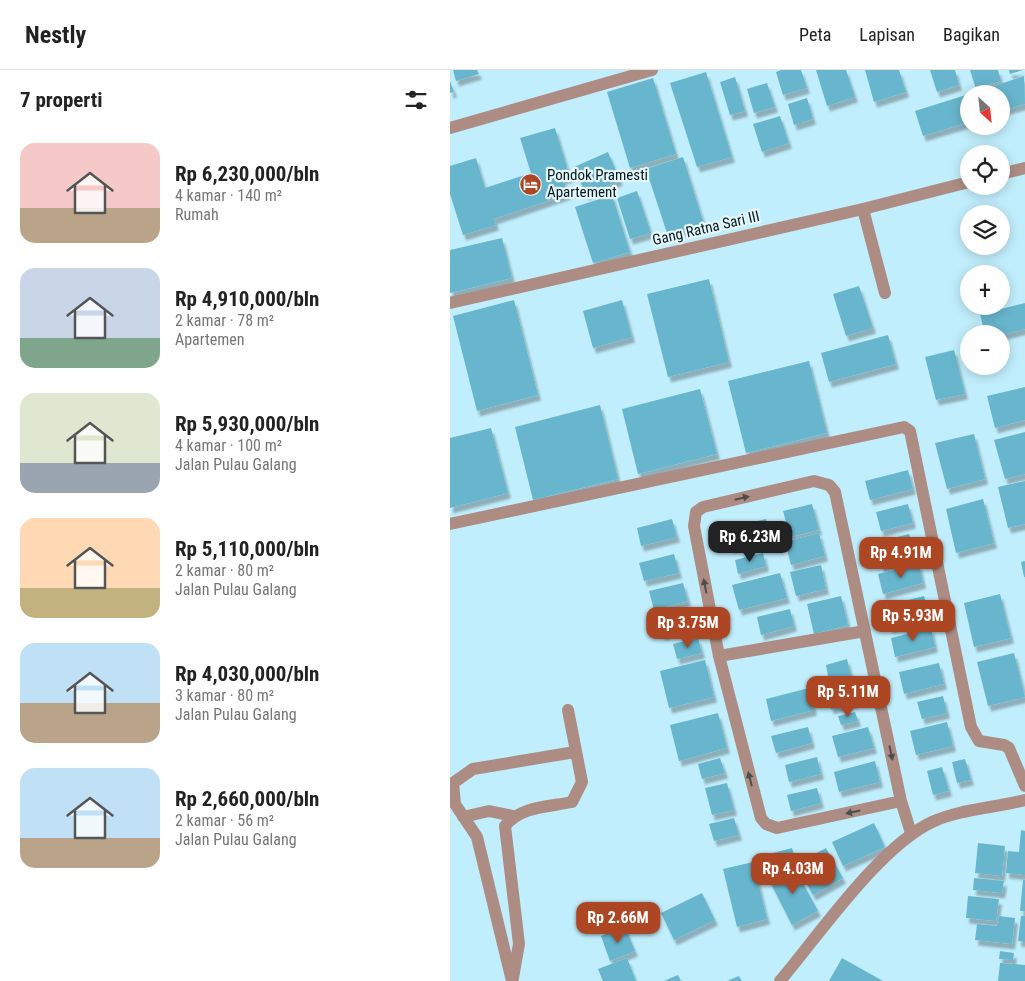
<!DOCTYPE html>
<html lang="id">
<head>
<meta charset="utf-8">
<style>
  :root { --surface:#fff; --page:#f6f6f6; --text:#222; --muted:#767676; --line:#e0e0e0; --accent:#ad4623 }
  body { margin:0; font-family:"Roboto Condensed",sans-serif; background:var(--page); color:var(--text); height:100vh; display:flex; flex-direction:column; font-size:19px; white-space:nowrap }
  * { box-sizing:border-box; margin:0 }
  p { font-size:16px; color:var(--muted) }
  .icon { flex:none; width:28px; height:28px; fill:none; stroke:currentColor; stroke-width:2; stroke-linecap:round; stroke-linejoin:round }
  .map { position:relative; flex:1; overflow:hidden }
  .sheet { display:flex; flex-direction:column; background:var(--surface); width:450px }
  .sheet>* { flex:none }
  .needle { width:32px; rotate:153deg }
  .buttons { position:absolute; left:510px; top:15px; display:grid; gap:10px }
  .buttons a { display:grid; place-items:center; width:50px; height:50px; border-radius:50%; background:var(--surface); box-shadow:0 2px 12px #0003; font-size:25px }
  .price { position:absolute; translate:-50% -42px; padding:0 11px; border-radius:10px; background:var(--accent); color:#fff; font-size:16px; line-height:32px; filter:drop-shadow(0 1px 2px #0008) }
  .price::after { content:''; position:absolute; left:50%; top:30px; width:15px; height:11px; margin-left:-8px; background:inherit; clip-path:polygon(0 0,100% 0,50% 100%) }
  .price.selected { background:#222; color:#fff }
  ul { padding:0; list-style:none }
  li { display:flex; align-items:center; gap:15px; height:125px; padding:0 20px }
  li span { display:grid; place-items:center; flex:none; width:140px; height:100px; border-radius:15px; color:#555 }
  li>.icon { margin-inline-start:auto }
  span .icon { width:60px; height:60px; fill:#fffc; stroke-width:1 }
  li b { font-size:21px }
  h2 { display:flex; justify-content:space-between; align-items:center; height:60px; padding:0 20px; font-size:21px }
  header { display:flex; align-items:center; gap:30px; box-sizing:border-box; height:70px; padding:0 25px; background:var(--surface); border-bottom:1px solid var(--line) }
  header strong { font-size:24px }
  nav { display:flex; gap:28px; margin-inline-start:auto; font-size:18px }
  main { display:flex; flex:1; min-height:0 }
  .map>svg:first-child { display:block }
</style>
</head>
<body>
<header>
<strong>Nestly</strong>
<nav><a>Peta</a><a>Lapisan</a><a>Bagikan</a></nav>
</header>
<main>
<section class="sheet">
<h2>7 properti<svg class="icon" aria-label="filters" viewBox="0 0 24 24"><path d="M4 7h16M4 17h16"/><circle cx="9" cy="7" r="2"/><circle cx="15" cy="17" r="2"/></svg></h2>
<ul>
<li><span style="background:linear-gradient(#f6c9c9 65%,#b9a48a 0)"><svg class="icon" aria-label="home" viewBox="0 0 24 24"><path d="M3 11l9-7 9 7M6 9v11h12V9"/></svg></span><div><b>Rp 6,230,000/bln</b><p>4 kamar · 140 m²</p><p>Rumah</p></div></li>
<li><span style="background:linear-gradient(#c9d6e8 70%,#7fa58c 0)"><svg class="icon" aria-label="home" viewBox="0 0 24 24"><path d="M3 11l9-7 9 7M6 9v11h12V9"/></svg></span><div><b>Rp 4,910,000/bln</b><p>2 kamar · 78 m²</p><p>Apartemen</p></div></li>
<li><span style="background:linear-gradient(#dfe7d0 70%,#9aa5b1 0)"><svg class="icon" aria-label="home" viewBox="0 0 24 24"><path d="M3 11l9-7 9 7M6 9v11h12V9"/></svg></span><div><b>Rp 5,930,000/bln</b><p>4 kamar · 100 m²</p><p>Jalan Pulau Galang</p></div></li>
<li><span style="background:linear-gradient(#ffd9b3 70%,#c2b280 0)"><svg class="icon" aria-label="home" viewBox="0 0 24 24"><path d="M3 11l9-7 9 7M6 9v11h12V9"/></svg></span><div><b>Rp 5,110,000/bln</b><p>2 kamar · 80 m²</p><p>Jalan Pulau Galang</p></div></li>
<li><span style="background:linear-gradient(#bfe0f5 60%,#b9a48a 0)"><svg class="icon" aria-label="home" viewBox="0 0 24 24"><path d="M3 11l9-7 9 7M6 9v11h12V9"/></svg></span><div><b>Rp 4,030,000/bln</b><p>3 kamar · 80 m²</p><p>Jalan Pulau Galang</p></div></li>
<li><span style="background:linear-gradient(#bfe0f5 70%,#b9a48a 0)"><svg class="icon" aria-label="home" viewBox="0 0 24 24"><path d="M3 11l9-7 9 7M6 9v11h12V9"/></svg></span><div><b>Rp 2,660,000/bln</b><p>2 kamar · 56 m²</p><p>Jalan Pulau Galang</p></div></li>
</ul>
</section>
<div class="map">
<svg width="575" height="911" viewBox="0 0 575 911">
  <defs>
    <filter id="shadow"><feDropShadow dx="3" dy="5.5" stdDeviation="1" flood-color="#0004"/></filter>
  </defs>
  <rect width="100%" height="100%" fill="#c1eefc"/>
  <path fill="#67b6cd" filter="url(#shadow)" d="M3,0H27L29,4L6,11Z
    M331,0H351L357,18L333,25L326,2Z
    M366,0H396L405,27L377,36Z
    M415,0H449L456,22L424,32Z
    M480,0H505L509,15L487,22Z
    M520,0H548L551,11L526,19Z
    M559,0H573L560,4Z
    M256,2L282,87L247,97L220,13Z
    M574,6L575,34L551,41V24H520Z
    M285,7L295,41L280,45L270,12Z
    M203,8L226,84L180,98L157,22Z
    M0,11L4,22L0,23Z
    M317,13L325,37L304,43L297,19Z
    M519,24V52L473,66L465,41Z
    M357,28L363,49L344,55L338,34Z
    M330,46L339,73L312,82L303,54Z
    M105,58L120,107L113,109L118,124L44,149L46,155L13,165L0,124V96L26,88L35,118L81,103L70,68Z
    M158,82L170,110L136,125L124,97Z
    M233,87L254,154L218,166L196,99Z
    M187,121L201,163L180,169L167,128Z
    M162,125L180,182L143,193L125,137Z
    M52,168L62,208L0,223V180Z
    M259,209L279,292L218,307L197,224Z
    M409,216L423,258L396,266L383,224Z
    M64,230L88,325L27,341L3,246Z
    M172,230L182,267L143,278L133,241Z
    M575,233V259L551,265L535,264L530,244Z
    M438,265L446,294L379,312L371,283Z
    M504,280L515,324L486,330L475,287Z
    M359,291L377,363L296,383L278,311Z
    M575,317V350L545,358L537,326Z
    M250,319L267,384L188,404L172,339Z
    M150,335L168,409L83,430L65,357Z
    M41,358L58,423L0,438V368Z
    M575,362V404L555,409L544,370Z
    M524,364L535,409L497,419L485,373Z
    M458,400L463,419L420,430L415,411Z
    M575,411V454L558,458L548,417Z
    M533,429L544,473L506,483L496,439Z
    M362,434L369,460L340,467L333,441Z
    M458,434L463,453L431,461L426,442Z
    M222,449L227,467L191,476L187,458Z
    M316,449L321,469L281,478L276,459Z
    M369,463L375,486L341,495L335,472Z
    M459,464L466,488L431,497L425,473Z
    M313,483L316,496L288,504L285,490Z
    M224,484L229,503L194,511L189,493Z
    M575,491V507H574L571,492Z
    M469,494L473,513L433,524L428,504Z
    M371,495L376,519L346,526L340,502Z
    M330,503L337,528L289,540L282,515Z
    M233,513L238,531L204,540L199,521Z
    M550,524L561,568L524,577L514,533Z
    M391,526L398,555L364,564L357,534Z
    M474,526L480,548L440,558L434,536Z
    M244,539L248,555L212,565L208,548Z
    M340,539L344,556L311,565L307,547Z
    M481,558L485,577L445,587L441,568Z
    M248,568L252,583L227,589L223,574Z
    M564,583L575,627L538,636L527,592Z
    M397,589L401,606L379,611L376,595Z
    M255,590L264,627L219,638L210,601Z
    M489,593L494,614L454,624L449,602Z
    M359,618L364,640L321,651L316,629Z
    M404,622L406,632L381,639L378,629Z
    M493,626L497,643L472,649L467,632Z
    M405,642L408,651L391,655L388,646Z
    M268,643L277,678L229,691L220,655Z
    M497,652L503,676L466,685L460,661Z
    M358,657L362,673L326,683L321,666Z
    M418,657L424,678L388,687L382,666Z
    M367,687L371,704L339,712L335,695Z
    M270,688L275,703L252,709L248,694Z
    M515,689L521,710L507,713L502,692Z
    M425,691L430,712L389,722L384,702Z
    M492,697L499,721L483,725L477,701Z
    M277,713L284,740L262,745L255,718Z
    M367,718L371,733L341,741L337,725Z
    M284,748L289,765L264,771L259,754Z
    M424,753L435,777L393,796L382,772Z
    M571,760L575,761V805L556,803L558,781L569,782Z
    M528,773L555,776L552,806L525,803Z
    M342,778L346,791L307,800L304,788Z
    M376,778L393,808L363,825L346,794Z
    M303,792L317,849L287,857L273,799Z
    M343,795L368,841L342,855L318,808Z
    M524,808L554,811L552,823L523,820Z
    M573,810H575V841H570Z
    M252,823L265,850L224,870L211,843Z
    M518,826L549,829L546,851L516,848Z
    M549,846L565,848L562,874L525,870L527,854L547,856Z
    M571,846H575V872L568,871Z
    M175,857L185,881L160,891L151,866Z
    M550,881L564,883L563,890L549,889Z
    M177,888L186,911H153L148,899Z
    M392,888L433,911H379Z
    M550,893L575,895V911H548Z
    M228,905L231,911H214Z
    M289,906L292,911H277Z"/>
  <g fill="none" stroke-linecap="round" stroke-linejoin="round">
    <path stroke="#ad8d83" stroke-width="12" d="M413,139L435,223
      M13,747L39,741L63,746
      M63,908L69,874L55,756C71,736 98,737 122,732L132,712L118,640
      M62,911L27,767L5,734L3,713L23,699L125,682"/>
    <path stroke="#ad8d83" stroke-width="12" d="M0,58L202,0
      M551,104L575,98
      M0,233L413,139L519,112
      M0,454L454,357L460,361L521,657L529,671L554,675L559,678L575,716
      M269,586L415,561
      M451,731L327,758L316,754L311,748L269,586L244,456L246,442L253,437L364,411L379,415L385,422L451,731L461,763"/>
    <path stroke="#ad8d83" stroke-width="12" d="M330,911C369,865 429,777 482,752C510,739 545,738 575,730"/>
  </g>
  <defs><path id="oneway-solid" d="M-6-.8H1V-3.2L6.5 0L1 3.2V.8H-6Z" transform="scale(1.25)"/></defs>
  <g fill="#4f4e4d">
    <use href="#oneway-solid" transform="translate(292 428) rotate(-13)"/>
    <use href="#oneway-solid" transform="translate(255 516) rotate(-101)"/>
    <use href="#oneway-solid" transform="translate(441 683) rotate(78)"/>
    <use href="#oneway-solid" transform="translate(300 709) rotate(-104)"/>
    <use href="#oneway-solid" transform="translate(403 742) rotate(168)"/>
  </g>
  <defs>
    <symbol id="hotel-disc" viewBox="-11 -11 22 22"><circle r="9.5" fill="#ad4623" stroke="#e7f6fa"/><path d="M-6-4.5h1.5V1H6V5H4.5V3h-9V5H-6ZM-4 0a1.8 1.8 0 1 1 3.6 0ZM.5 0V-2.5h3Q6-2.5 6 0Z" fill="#fff"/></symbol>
  </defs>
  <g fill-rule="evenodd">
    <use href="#hotel-disc" x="68" y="102" width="25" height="25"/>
  </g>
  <g text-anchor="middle" stroke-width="4.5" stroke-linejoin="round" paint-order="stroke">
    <g font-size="15" fill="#021b21" stroke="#e7f6fa" text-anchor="start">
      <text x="97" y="110">Pondok Pramesti<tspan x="97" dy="17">Apartement</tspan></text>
    </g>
    <g font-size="15" fill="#021b21" stroke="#e7f6fa">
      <text transform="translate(256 158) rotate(-13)" y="5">Gang Ratna Sari III</text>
    </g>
  </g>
</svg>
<div class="buttons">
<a><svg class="needle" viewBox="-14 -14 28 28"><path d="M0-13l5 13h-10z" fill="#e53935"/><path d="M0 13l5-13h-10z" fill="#767676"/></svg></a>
<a><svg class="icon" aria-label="locate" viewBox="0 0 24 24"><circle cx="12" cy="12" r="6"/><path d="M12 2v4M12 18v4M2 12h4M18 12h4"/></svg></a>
<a><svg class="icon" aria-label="layers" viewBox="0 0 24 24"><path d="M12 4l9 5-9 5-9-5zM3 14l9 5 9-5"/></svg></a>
<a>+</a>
<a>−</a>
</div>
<b class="price selected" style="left:300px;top:493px">Rp 6.23M</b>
<b class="price" style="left:451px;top:509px">Rp 4.91M</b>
<b class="price" style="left:463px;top:572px">Rp 5.93M</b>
<b class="price" style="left:238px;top:579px">Rp 3.75M</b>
<b class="price" style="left:398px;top:648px">Rp 5.11M</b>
<b class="price" style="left:343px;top:825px">Rp 4.03M</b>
<b class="price" style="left:168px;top:874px">Rp 2.66M</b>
</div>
</main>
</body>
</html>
